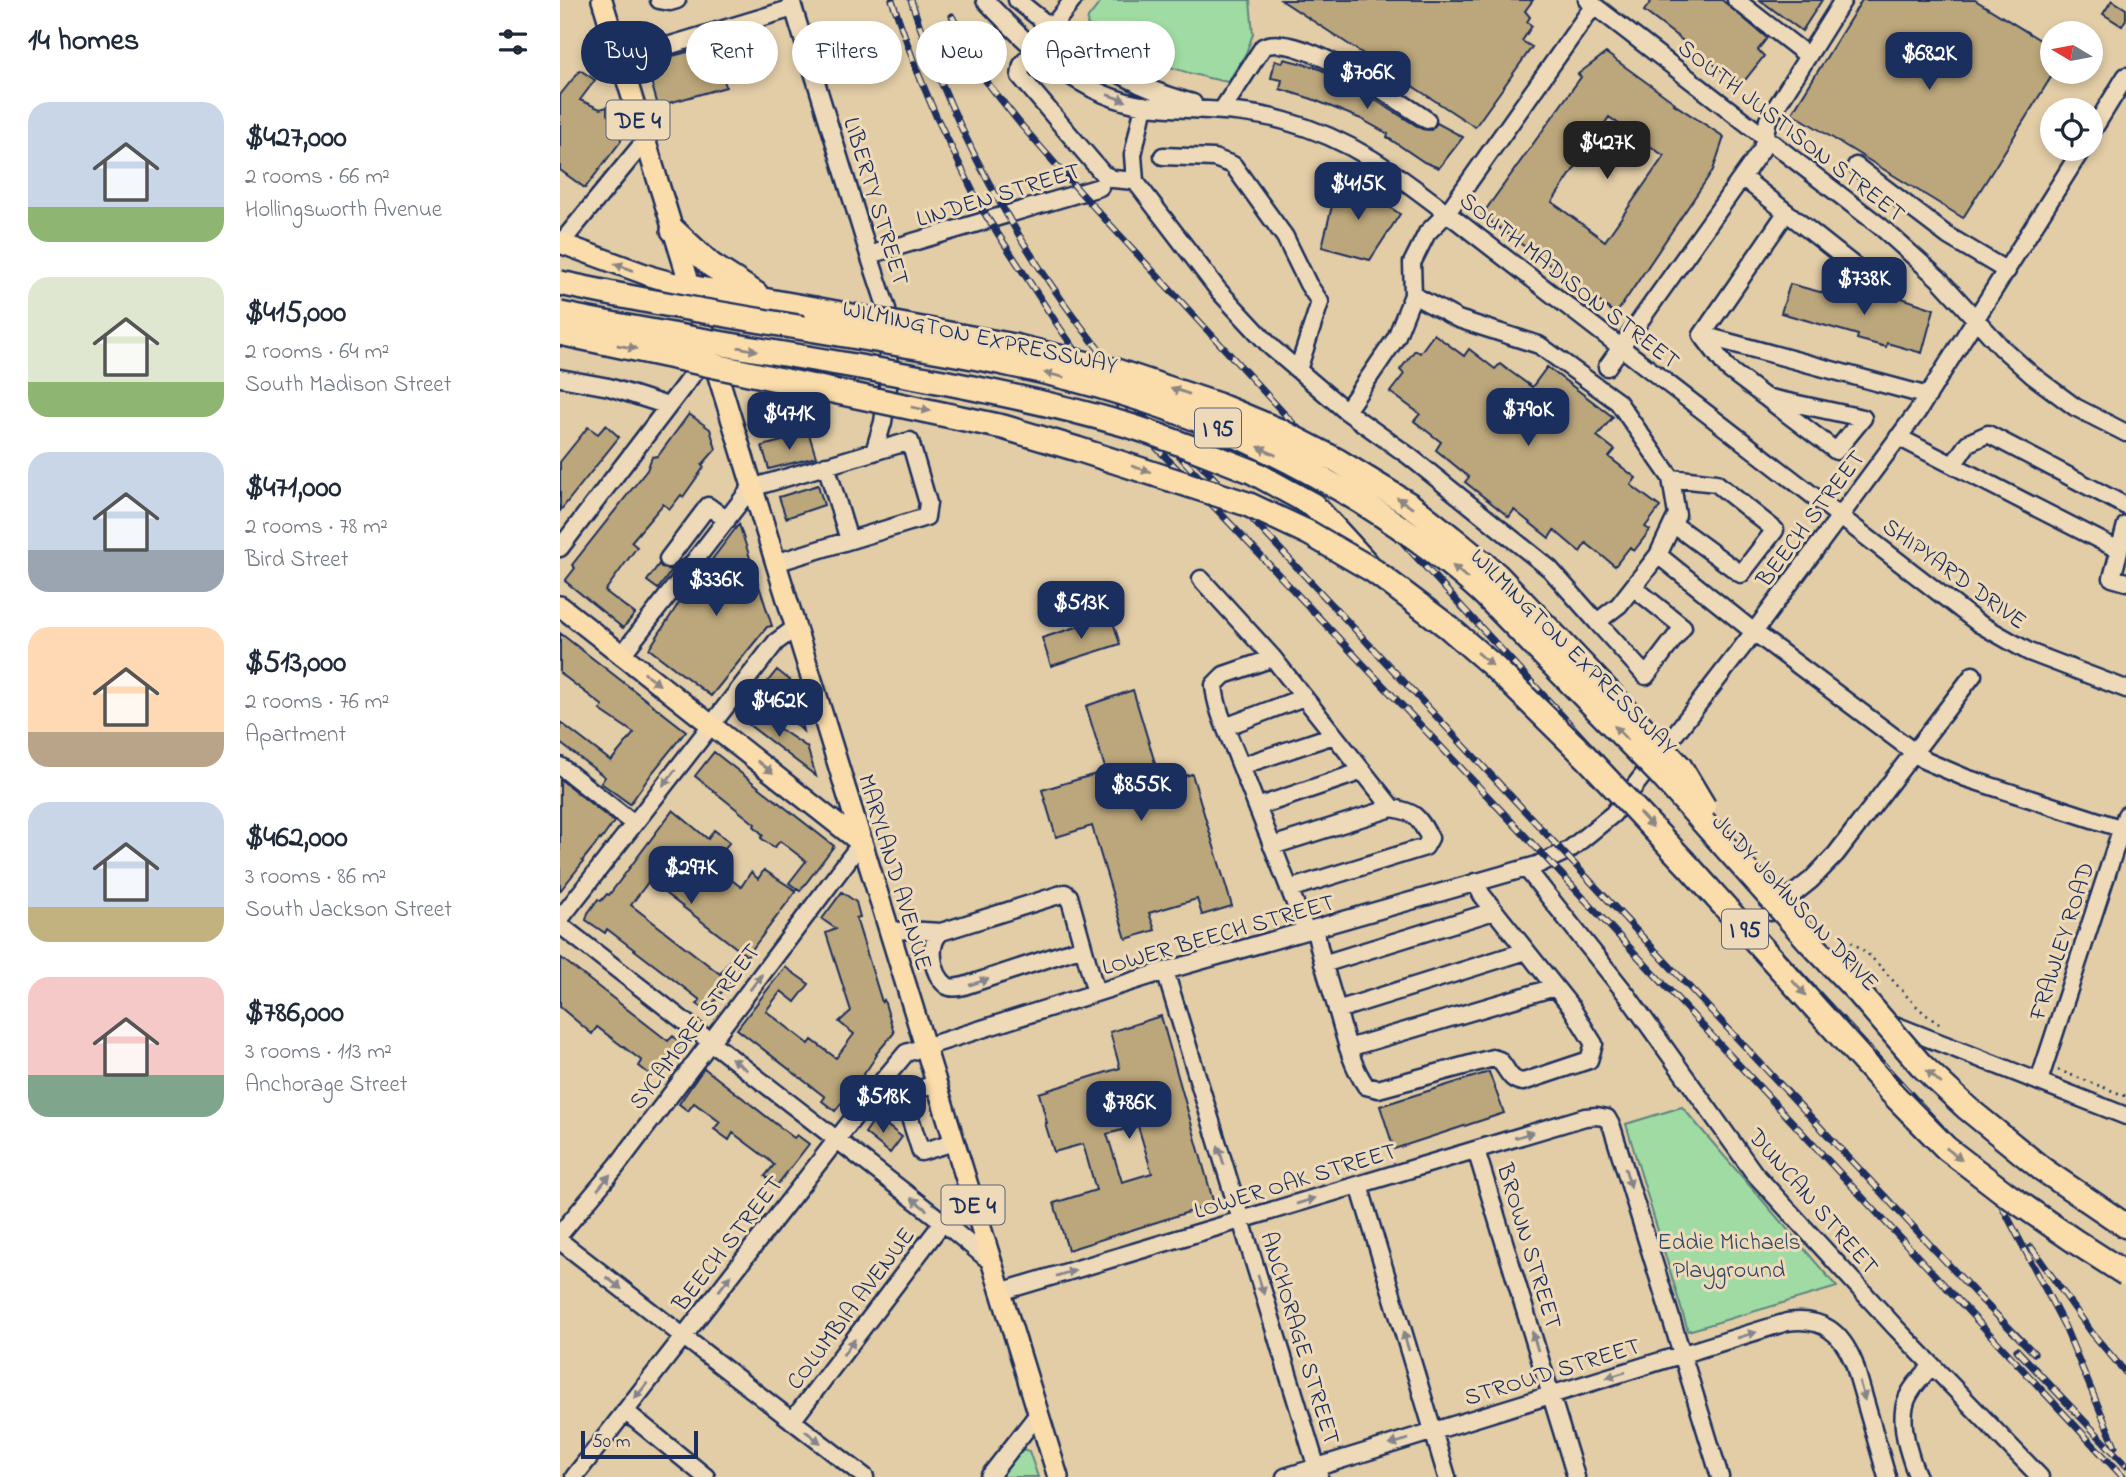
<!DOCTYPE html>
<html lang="en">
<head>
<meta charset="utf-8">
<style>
  :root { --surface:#fff; --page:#f6f6f7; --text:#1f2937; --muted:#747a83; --accent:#1b2f5e }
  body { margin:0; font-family:"Indie Flower",sans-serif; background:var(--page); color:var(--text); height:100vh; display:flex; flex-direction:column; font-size:26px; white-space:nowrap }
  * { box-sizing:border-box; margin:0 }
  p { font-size:23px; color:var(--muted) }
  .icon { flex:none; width:38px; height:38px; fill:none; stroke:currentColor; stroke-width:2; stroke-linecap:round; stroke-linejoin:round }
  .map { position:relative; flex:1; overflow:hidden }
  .side { display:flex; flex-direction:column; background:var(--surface); width:560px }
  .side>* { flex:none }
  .top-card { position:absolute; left:21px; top:21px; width:665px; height:63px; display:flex; gap:14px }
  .needle { width:46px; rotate:280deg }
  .buttons { position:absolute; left:1480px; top:21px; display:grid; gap:14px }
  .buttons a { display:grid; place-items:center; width:63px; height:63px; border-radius:50%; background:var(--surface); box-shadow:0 4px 10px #0003; font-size:35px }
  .scale { position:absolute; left:21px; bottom:18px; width:117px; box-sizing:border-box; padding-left:7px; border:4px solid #1b2f5e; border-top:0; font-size:19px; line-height:24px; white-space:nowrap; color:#1b2f5e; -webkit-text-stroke:5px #eedab8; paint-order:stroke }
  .price { position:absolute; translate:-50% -60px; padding:0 16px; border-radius:14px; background:var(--accent); color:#fff; font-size:23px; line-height:46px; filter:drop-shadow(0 2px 4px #0008) }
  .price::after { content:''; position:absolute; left:50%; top:42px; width:21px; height:16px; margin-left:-10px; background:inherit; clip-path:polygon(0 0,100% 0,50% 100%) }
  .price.current { background:#222; color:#fff }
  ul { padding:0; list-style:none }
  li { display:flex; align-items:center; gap:21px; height:175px; padding:0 28px }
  li span { display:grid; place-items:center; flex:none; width:196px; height:140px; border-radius:21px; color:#555 }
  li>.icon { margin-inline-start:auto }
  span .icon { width:84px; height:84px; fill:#fffc; stroke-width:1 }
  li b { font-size:30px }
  h2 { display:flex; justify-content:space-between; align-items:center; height:84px; padding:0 28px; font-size:30px }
  .pill { padding:0 24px; border-radius:32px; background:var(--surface); box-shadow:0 4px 10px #0003; font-size:24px; line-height:63px }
  .pill.current { background:var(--accent); color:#fff }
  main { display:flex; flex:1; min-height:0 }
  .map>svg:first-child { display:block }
</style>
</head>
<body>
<main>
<section class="side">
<h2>14 homes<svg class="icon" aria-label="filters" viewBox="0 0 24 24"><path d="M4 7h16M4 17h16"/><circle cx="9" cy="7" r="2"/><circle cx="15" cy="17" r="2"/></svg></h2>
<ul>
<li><span style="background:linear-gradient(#c9d6e8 75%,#8fb573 0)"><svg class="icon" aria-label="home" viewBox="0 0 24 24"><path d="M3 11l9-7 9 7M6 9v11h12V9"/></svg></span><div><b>$427,000</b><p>2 rooms · 66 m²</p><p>Hollingsworth Avenue</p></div></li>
<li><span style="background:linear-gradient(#dfe7d0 75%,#8fb573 0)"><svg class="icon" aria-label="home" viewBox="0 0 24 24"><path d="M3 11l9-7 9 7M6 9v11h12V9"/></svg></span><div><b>$415,000</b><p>2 rooms · 64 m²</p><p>South Madison Street</p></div></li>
<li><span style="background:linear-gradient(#c9d6e8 70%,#9aa5b1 0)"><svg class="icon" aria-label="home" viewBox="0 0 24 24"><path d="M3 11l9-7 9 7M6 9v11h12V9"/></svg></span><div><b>$471,000</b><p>2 rooms · 78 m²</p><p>Bird Street</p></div></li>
<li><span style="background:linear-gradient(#ffd9b3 75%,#b9a48a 0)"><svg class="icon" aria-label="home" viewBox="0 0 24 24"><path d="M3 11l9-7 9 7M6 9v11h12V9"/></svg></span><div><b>$513,000</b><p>2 rooms · 76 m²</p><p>Apartment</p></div></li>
<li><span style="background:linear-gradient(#c9d6e8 75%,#c2b280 0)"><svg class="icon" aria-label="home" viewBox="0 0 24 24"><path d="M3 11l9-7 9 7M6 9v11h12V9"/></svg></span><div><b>$462,000</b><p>3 rooms · 86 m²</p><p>South Jackson Street</p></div></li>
<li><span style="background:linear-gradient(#f6c9c9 70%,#7fa58c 0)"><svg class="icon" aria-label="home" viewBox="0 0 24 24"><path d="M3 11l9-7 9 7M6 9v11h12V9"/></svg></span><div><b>$786,000</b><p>3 rooms · 113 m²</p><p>Anchorage Street</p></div></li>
</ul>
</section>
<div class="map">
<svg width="1566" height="1477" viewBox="0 0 1566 1477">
  <rect width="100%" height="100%" fill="#e2cda7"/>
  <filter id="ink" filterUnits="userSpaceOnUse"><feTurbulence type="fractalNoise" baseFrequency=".0143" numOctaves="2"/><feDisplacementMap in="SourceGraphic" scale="14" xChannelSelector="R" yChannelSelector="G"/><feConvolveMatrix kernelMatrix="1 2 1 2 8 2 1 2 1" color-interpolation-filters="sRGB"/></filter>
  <g filter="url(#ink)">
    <path fill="#9fdba2" stroke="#5d8580" stroke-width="2" d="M542,0H690L693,34L686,53L668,82C617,73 569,54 527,24L528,18Z
      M1122,1107L1277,1287L1128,1331L1066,1124Z
      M459,1448L469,1451L478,1477H437Z"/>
    <path fill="#bca77c" stroke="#1b2f5e" stroke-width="2" fill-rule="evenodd" d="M721,0H973L965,11L970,17L967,22L972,26L962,41L972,47L915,127Z
      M1092,0H1162L1207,38L1198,50L1204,56L1181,85L1084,11Z
      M1200,0H1262L1242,31Z
      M1302,0H1415L1493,48V74L1403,218L1232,113Z
      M1552,0L1566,9V19L1562,26L1543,14Z
      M154,45L166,87L98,106L86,63Z
      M1046,53L1115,103L1114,104L1164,137L1153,170L1056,314L922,215L1021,77L1018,74ZM1049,117L1104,156L1045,241L992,202Z
      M724,59L755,67L781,79L862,129L871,130L877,123L903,137L879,168L864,162L827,137L828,134L801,119L752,99L720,89L722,80L711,78L715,61L723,62Z
      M20,70L35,80L20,100L40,109L47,107V114L60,128L61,141L25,188L0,170V95Z
      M790,181L840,214L810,260L762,247L777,185L785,187Z
      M1230,284L1309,305L1311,296L1338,300L1339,297L1374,309L1362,353L1327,343L1326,347L1297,339L1298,335L1221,313Z
      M874,334L904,356L909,349L935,369L940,364L972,387L987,367L1053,417L1037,436L1055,450L1049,457L1076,478L1071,485L1100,507L1085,527L1090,530L1074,551L1070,547L1055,566L1026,543L1020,552L994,530L989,538L954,510L949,517L905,482L909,477L876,450L881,442L854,421L860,414L830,392L844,374L840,370L855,350L860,353Z
      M129,414L150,429L156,449L142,465L144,467L123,497L121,495L110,509L103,504L71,542L77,547L45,591L75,614L63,628L5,581L15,568L12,565L87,470L92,457L98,456Z
      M46,425L59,437L0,511V462L28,427L38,434Z
      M249,434L256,457L209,469L202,446Z
      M258,485L264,505L226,518L219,497Z
      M179,524L212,626L207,627L151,696L89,649L137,575L146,563L150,562Z
      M99,564L102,568L112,570L98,589L87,581Z
      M551,616L560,644L491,666L482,638Z
      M0,633L126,731L92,773L70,804L41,783L45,777L0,743V722L51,761L74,733L40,710L43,706L0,673Z
      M217,670L231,681L243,731L201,690Z
      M573,690L601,783L632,774L672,906L642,915L637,899L589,913L595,930L566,939L532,826L496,837L482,790L546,771L526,706Z
      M187,707L247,747L256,776L180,718Z
      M154,752L274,846L240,891L229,883L246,861L220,841L214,848L201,838L203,835L194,826L195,824L135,776Z
      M0,779L54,822L41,840L40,839L22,861L23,862L0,891Z
      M113,810L148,839L154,830L170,842L163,850L166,852L156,868L181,887L191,872L198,879L204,870L236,891L187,956L89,881L71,905L160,974L175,953L185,962L147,1011L137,1004L140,1000L47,929L45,933L26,920L28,913L38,899L41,901L47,894L49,895Z
      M282,892L296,902L300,917L296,918L322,1002L324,1000L334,1033L316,1054L317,1055L307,1070L275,1111L262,1101L265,1097L177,1029L225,967L249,984L235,1002L221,991L206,1011L249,1044L252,1040L276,1058L294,1034L279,1022L291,1011L266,933L276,929L262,919Z
      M0,957L108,1041L113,1036L122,1044L93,1077L79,1066L82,1061L37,1027L32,1034L0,1007Z
      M601,1016L654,1204L508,1250L494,1203L536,1190L523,1144L494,1152L485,1123H487L479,1093L560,1068L550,1032ZM578,1126L592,1173L562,1182L547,1134Z
      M144,1068L234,1138L237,1135L249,1144L217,1185L205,1176L214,1165L209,1160L173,1133L169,1140L154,1129L160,1122L134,1103L128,1111L119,1104Z
      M929,1072L944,1113L834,1149L820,1106Z
      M316,1117L342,1137L330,1153L305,1133Z"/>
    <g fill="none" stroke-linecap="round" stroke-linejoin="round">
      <defs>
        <path id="minor" d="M99,0L110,2L117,0
          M231,0L309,255L327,309L329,380L323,422L314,452
          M425,0C468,46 522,98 587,106C634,111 680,108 725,121C791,139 834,172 887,213L1418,623L1469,652L1566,689
          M457,0C495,31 532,62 577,83C594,92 614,97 633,103
          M513,0L462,65L460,76L543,174L553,179L575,181
          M1027,0L1320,226L1379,279L1442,348L1472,375L1515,407L1566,433
          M1176,0L1248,56
          M1034,5L887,213L867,233L852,263L853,295L898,319L979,345L1058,402L1111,478L1117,515L1098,555
          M61,60L233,8
          M584,105L573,155L575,181L659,291L712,348L786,411L849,456L990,569L1037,622L1059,605L1098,555L1194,632L1366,761L1406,778L1566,830
          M662,110L703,47C735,29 838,100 867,120
          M1531,133L1566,76
          M603,156L654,158L673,165L725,237L748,284L760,302L738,370
          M1296,166L1388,236L1447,271
          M1182,177L1307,276
          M1,243L84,142
          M309,255L540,187
          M1142,335L1368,396
          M1047,367L1202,149L1208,120L1283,0
          M0,378L49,387L108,406
          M1205,397L1303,418L1276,451L1168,369L1142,335L1226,213
          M786,411L836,338L853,295
          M1338,437L1559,550
          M266,465L289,540
          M1393,465L1408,443L1428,434L1566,506
          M1111,478L1156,483L1215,530L1181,574L1113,524
          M1566,525L1552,578L1566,582
          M0,548L146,357
          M108,559L148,506L167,520
          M641,579L713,658
          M1037,622L1086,676L1123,627L1073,587
          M61,656L191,488L350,441L368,503L366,517L215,563
          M665,727L744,697
          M0,766L74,824
          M681,766L774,735
          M697,807L803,771
          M712,846L832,808
          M966,868L1067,995L1194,1173L1336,1328L1480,1477
          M729,889L865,847L870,838C858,817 856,812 832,808L713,658L664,675L654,685C656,710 668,733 677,756C700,815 723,873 746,931
          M1211,912L1251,880L1276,854L1413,675
          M0,919L216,642L235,628
          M0,925L383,1222L431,1262
          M755,929C760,956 769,982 777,1009C785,1036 790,1063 806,1086L818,1089L933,1058L939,1060C948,1069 949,1081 963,1082L1029,1060L1034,1044L1011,1007L922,895L915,882
          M329,932L346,930L381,932L505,893L509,896L536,993
          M381,932C367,944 372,975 387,986C392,989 399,987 404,986L523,947
          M763,964L934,911
          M605,971L759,1475
          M777,1010L966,951
          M1327,1022L1566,1116
          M788,1048L995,987
          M1479,1081L1566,815
          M376,1083L343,1096L361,1152L394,1142
          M916,1150L1016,1477
          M799,1185L887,1477
          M0,1234L56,1167L301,843
          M0,1241L305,1477
          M440,1292L1025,1117L1037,1116L1047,1118L1052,1127L1160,1477
          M65,1411L146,1477
          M232,1421L383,1222
          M14,1477L320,1084L346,1053L605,971L977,865L1009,850L1053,814L1194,632L1358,411L1522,149
          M429,1477L478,1414
          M725,1477L1227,1322C1263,1317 1281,1332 1294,1363L1327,1477
          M1358,1477C1353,1467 1350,1456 1347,1445C1338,1406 1345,1394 1372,1366"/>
        <path id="major" d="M42,0L498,1477
          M0,243L93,277L129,287
          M0,606L301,843"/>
        <path id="highway" d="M113,230L151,265L196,294
          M129,287L254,309
          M691,471L753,505L807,564
          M1482,1169L1566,1226"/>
      </defs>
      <use href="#minor" stroke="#1b2f5e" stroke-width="21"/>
      <use href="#major" stroke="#1b2f5e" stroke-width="24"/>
      <use href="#highway" stroke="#1b2f5e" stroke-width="28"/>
      <path stroke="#1b2f5e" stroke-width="2.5" stroke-dasharray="2 5" stroke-linecap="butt" d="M1291,942C1326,963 1345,1004 1381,1025
        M1498,1070L1566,1096"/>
      <use href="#minor" stroke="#eedab8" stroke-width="16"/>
      <use href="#major" stroke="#fbddab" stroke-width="19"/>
      <use href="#highway" stroke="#fbddab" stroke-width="23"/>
      <defs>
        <path id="rail" d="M332,0L356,68L376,116L421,208L497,324L532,374L588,439L665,518L1002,875L1563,1477
          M351,0C397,143 475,280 575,392
          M392,16L426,81L462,126L521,193L1379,1125L1441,1204L1504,1325L1555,1446
          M553,383L638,476
          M634,457L1417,1295L1474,1353
          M1471,1247L1532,1333L1566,1373
          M1457,1350L1566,1465"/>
      </defs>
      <use href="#rail" stroke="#1b2f5e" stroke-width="7"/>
      <use href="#rail" stroke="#eedab8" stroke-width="4.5" stroke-dasharray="13" stroke-linecap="butt"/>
      <defs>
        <path id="highway-bridge" d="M0,283C110,307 222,324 333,343C411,356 490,370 565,394C690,432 827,505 923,593L1102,776L1250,942L1299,993L1361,1065L1407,1108L1482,1169
          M254,309L454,346L553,370L658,405L720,431L778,461L850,505L892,538L937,575L1120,767L1144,807
          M0,314C188,353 382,372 567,425C609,438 650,455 691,471
          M0,333L443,427L517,449L687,504L749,533L814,571L887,626L931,664L1026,757L1131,869L1332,1093L1386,1148L1446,1194L1516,1242L1566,1274"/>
      </defs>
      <use href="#highway-bridge" stroke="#1b2f5e" stroke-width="28" stroke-linecap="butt"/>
      <use href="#highway-bridge" stroke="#fbddab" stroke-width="23"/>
    </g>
    <defs><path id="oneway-solid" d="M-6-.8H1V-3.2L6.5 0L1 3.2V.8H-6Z" transform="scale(1.75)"/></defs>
    <g fill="#84848b">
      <use href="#oneway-solid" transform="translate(557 98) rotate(19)"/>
      <use href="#oneway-solid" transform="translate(109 778) rotate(128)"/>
      <use href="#oneway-solid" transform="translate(196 982) rotate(-53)"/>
      <use href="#oneway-solid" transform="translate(419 982) rotate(-18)"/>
      <use href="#oneway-solid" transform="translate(179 1064) rotate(-142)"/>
      <use href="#oneway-solid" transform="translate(964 1135) rotate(-17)"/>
      <use href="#oneway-solid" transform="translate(661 1155) rotate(-107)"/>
      <use href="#oneway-solid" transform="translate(1068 1178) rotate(73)"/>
      <use href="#oneway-solid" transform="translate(44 1182) rotate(-50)"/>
      <use href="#oneway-solid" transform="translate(746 1201) rotate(-17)"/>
      <use href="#oneway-solid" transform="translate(359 1204) rotate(-142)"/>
      <use href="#oneway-solid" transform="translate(506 1273) rotate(-17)"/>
      <use href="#oneway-solid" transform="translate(54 1283) rotate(38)"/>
      <use href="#oneway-solid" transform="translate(165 1283) rotate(-52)"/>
      <use href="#oneway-solid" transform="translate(701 1285) rotate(73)"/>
      <use href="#oneway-solid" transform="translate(1187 1335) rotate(-17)"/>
      <use href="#oneway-solid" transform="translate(846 1341) rotate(-107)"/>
      <use href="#oneway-solid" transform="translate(975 1341) rotate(-107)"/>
      <use href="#oneway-solid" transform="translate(289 1347) rotate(-53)"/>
      <use href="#oneway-solid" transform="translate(1056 1375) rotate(163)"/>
      <use href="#oneway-solid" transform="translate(81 1391) rotate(128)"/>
      <use href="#oneway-solid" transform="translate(1302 1391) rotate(74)"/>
      <use href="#oneway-solid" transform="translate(253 1437) rotate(38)"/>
      <use href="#oneway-solid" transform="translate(839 1442) rotate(163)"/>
    </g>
    <g fill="#8b8684">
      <use href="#oneway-solid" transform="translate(64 267) rotate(-160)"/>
      <use href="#oneway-solid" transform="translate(67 347) rotate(12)"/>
      <use href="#oneway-solid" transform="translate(188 349) rotate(10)"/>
      <use href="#oneway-solid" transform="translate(494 375) rotate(-167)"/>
      <use href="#oneway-solid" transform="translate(620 391) rotate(-161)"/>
      <use href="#oneway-solid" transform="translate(361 409) rotate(12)"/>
      <use href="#oneway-solid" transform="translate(707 451) rotate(-154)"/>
      <use href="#oneway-solid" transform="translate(581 469) rotate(18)"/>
      <use href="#oneway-solid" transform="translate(845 503) rotate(-145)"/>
      <use href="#oneway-solid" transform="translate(900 572) rotate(-140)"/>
      <use href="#oneway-solid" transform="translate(925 659) rotate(41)"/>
      <use href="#oneway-solid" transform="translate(92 679) rotate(38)"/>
      <use href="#oneway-solid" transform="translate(1061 733) rotate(-134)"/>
      <use href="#oneway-solid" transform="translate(205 767) rotate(38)"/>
      <use href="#oneway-solid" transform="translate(1086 820) rotate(47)"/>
      <use href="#oneway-solid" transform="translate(1239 988) rotate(48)"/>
      <use href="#oneway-solid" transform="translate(1374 1077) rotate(-138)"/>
      <use href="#oneway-solid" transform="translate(1394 1154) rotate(38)"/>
    </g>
  </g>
  <g text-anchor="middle" stroke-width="6" stroke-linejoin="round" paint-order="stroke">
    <g fill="#eedab8" stroke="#5a6279" stroke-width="2">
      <rect x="46.5" y="100.5" width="63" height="39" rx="5"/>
      <rect x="635" y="408.5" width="46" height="39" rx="5"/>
      <rect x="1162" y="909.5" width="46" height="39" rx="5"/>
      <rect x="381.5" y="1185.5" width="63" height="39" rx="5"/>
    </g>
    <g font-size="23" font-weight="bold" fill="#1b2f5e">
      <text x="78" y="128">DE 4</text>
      <text x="658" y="436">I 95</text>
      <text x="1185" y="937">I 95</text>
      <text x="413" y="1213">DE 4</text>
    </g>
    <g font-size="24" fill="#1b2f5e" stroke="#eedab8">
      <text transform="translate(1232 130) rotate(38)" y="8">SOUTH JUSTISON STREET</text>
      <text transform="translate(438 194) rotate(-17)" y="8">LINDEN STREET</text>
      <text transform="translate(317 201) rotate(73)" y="8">LIBERTY STREET</text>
      <text transform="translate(1010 280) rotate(38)" y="8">SOUTH MADISON STREET</text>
      <text transform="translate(420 336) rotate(12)" y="8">WILMINGTON EXPRESSWAY</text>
      <text transform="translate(1250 518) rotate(-53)" y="8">BEECH STREET</text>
      <text transform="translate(1395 573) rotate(36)" y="8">SHIPYARD DRIVE</text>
      <text transform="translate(1014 651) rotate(45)" y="8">WILMINGTON EXPRESSWAY</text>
      <text transform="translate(336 872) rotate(73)" y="8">MARYLAND AVENUE</text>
      <text transform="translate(1236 902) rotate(47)" y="8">JUDY JOHNSON DRIVE</text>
      <text transform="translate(658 934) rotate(-16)" y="8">LOWER BEECH STREET</text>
      <text transform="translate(1501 941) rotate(-72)" y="8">FRAWLEY ROAD</text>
      <text transform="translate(134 1026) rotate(-53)" y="8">SYCAMORE STREET</text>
      <text transform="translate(735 1180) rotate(-17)" y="8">LOWER OAK STREET</text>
      <text transform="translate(1254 1201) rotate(49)" y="8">DUNCAN STREET</text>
      <text transform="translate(167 1243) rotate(-52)" y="8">BEECH STREET</text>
      <text transform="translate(970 1246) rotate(73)" y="8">BROWN STREET</text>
      <text transform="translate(290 1308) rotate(-53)" y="8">COLUMBIA AVENUE</text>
      <text transform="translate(741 1338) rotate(73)" y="8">ANCHORAGE STREET</text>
      <text transform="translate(992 1371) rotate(-17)" y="8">STROUD STREET</text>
    </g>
    <g font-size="24" fill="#2f4968" stroke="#eedab8">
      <text x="1169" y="1249">Eddie Michaels<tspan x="1169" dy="28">Playground</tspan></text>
    </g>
  </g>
</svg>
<div class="buttons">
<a><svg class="needle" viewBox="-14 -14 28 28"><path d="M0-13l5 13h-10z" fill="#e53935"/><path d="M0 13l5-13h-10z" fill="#747a83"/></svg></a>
<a><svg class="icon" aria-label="locate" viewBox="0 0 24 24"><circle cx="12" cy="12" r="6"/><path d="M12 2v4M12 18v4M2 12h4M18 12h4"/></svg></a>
</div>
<div class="scale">50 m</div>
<b class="price" style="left:1369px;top:92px">$682K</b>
<b class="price" style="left:807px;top:111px">$706K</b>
<b class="price current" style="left:1047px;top:181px">$427K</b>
<b class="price" style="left:798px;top:222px">$415K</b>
<b class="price" style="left:1304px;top:317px">$738K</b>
<b class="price" style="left:968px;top:448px">$790K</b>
<b class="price" style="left:229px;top:452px">$471K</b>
<b class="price" style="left:156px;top:618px">$336K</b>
<b class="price" style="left:521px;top:641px">$513K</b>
<b class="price" style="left:219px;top:739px">$462K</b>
<b class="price" style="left:581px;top:823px">$855K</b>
<b class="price" style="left:131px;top:906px">$297K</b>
<b class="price" style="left:323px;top:1135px">$518K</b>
<b class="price" style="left:569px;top:1141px">$786K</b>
<div class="top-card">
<a class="pill current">Buy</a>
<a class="pill">Rent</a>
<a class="pill">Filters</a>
<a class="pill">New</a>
<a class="pill">Apartment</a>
</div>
</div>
</main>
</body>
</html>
